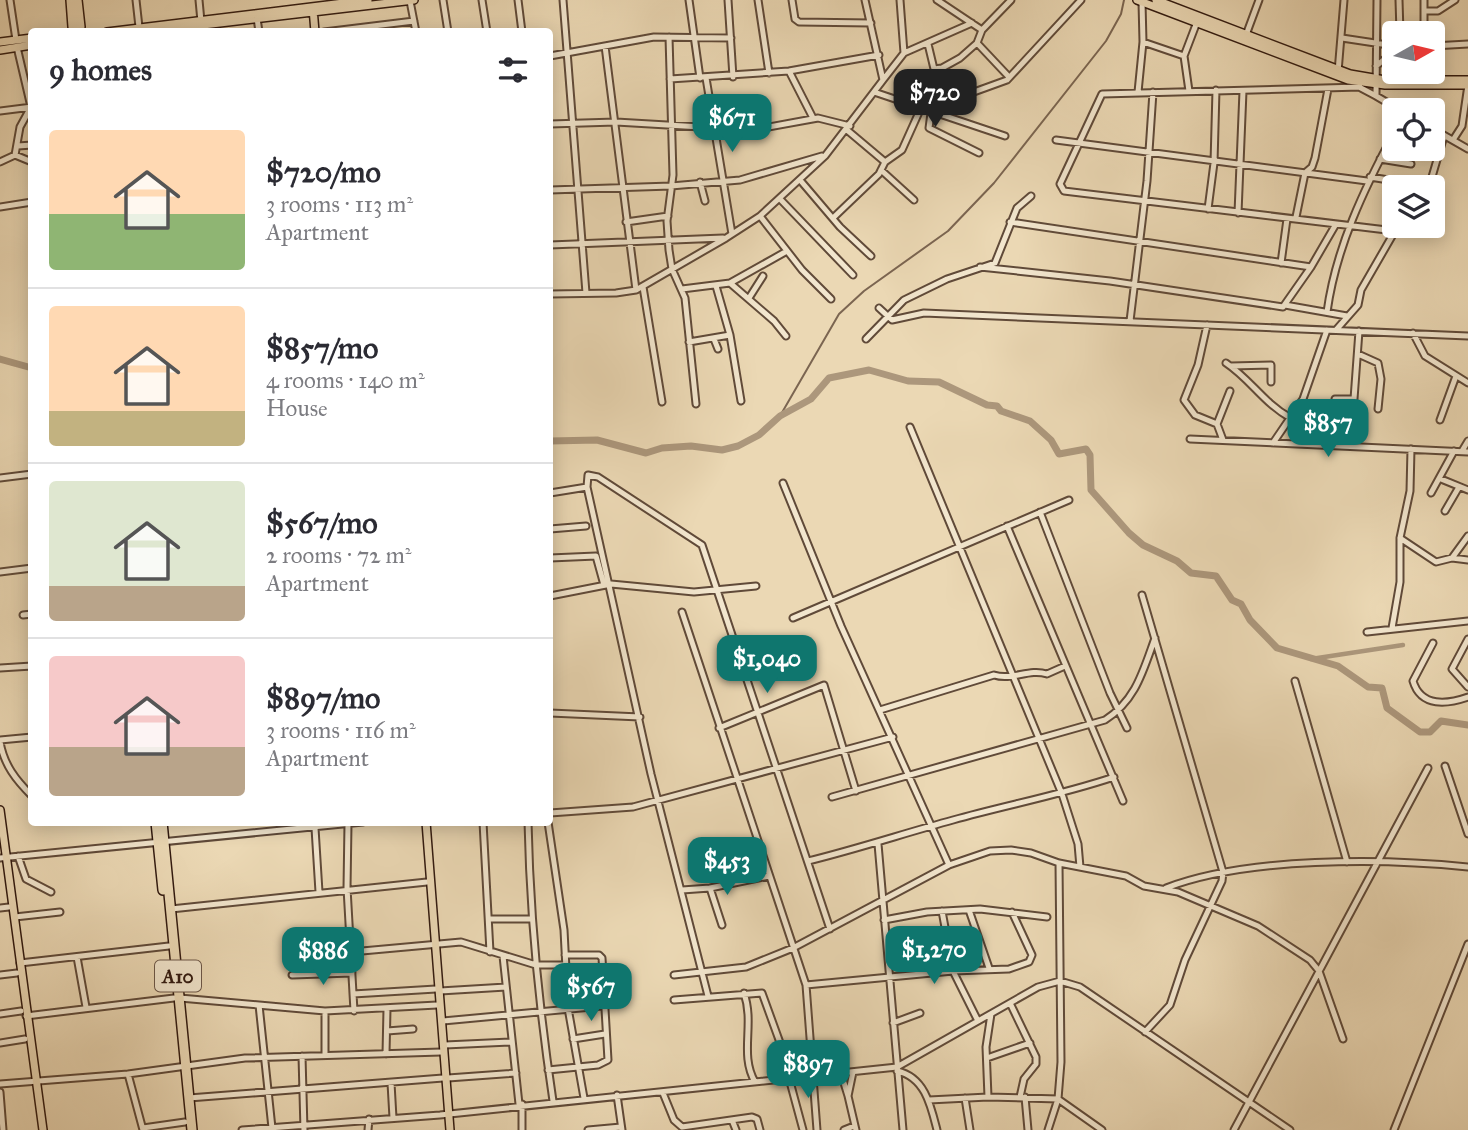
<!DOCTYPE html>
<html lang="en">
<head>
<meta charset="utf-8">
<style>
  :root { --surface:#fff; --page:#f2f2f3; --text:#2b2b33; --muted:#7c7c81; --line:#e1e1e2; --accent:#0f766e }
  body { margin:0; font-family:"IM FELL Great Primer",serif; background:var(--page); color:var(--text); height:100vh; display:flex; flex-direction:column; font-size:26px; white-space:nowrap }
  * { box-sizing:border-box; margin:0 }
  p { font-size:23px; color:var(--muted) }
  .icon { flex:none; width:38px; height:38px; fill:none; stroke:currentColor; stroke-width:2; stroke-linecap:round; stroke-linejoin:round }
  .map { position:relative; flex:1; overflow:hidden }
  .details { position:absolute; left:28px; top:28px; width:525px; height:798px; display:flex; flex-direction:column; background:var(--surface); border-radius:7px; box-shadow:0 4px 18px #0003 }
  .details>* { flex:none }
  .needle { width:46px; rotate:82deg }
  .controls { position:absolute; left:1382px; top:21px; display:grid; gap:14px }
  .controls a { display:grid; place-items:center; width:63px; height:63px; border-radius:7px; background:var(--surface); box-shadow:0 4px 18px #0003; font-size:35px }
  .price { position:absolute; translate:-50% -60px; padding:0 16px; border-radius:14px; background:var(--accent); color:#fff; font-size:23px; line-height:46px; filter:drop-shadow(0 2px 4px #0008) }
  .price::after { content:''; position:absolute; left:50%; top:42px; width:21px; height:16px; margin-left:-10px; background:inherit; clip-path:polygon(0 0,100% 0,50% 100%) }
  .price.current { background:#222; color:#fff }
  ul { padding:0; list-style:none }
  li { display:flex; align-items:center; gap:21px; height:175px; padding:0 21px }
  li+li { border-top:2px solid var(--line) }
  li span { display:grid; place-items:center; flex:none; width:196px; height:140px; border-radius:7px; color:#555 }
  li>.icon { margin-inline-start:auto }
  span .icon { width:84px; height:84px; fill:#fffc; stroke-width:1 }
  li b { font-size:30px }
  h2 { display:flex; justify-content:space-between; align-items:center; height:84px; padding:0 21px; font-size:30px }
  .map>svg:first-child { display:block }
</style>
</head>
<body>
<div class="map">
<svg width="1468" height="1130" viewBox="0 0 1468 1130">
  <rect width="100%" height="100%" fill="#ebd8b4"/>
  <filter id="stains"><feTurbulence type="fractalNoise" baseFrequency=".00286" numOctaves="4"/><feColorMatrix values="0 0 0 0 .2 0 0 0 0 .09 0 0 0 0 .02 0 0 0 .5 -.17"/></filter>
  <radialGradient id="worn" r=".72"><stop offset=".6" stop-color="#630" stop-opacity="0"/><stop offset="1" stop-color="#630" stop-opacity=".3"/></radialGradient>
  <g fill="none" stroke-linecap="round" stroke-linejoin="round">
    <path stroke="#7b6551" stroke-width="2" d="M780,416L839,314L864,291L948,231L994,183L1106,41L1121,14L1124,0"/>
    <path stroke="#ac977c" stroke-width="4.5" d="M1311,659L1403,645"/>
    <path stroke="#ac977c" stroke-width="7" d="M0,359L32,368
      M550,441L597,440L646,453L662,448L691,446L722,450L738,446L759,435L780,416L811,399L829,378L869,370L908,381L939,382L987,405L997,406L1001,411L1030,421L1051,440L1059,454L1086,449L1090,455L1091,490L1129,533L1143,545L1177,561L1191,573L1216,576L1232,600L1241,604L1250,620L1277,648L1338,666L1368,687L1382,688L1387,708L1420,732H1430L1441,721L1468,725"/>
    <defs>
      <path id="minor" d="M10,0L16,40
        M136,0L139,27
        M199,0L202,32
        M443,0L448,32
        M482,0L487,32
        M518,0L522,32
        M563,0L586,293
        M689,0L700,78
        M728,0L733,77
        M758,0L769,73
        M792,0L795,19L799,22L871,23
        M937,0L982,30
        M1377,0L1376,96L1400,110
        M1399,0L1400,33
        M1424,0V33
        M410,1L416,32
        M1424,11H1438L1455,0
        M257,18L259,32
        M324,32L414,21
        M1246,35L1259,0
        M669,37L673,175L667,221L669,250L672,269L685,298L696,404
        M1342,38L1395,46
        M1143,42L1184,56L1189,91
        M977,43L1009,77
        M928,44L934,69L942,68L960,58L977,43L982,30L1011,0
        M605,46L636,290
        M1433,46L1468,44
        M904,53L972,23
        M550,56L654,37L731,38
        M1184,56L1197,22
        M1376,66L1395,51
        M789,71L813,118
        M1338,72L1344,0
        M706,78L732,234
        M670,79L789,71L879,55
        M883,80L904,53L900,0
        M1359,87L1376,96
        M874,92L1005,136
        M1138,92L1143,42L1142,2
        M960,97L1007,80L1081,0
        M0,111L32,107
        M931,113L929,128L979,153
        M550,124L616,122L735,129H758L818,118L850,126
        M1433,129L1468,149
        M847,130L885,162
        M1056,140L1367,181
        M1453,140L1462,126L1468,85
        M18,146L32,145
        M15,155L32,162
        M1380,159L1411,164
        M0,162L15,155L20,127L31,107L17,47
        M881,170L914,200
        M1370,177L1401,182
        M800,180L840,227L871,256
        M700,182L705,201
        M1429,187L1444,136
        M550,190L671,186L740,180L822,156
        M780,199L853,275
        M0,207L32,202
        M1208,209L1214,163L1216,90
        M1238,213L1243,91
        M760,216L802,270L831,299
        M1296,217L1305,173L1312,167L1315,158L1328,89
        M833,218L879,174L885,162L902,150L920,110
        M626,222L668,216
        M1010,222L1311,267
        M550,245L723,238
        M1281,263L1287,219
        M980,267L1110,281L1283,307L1311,267L1336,224
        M730,283L774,321L786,336
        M716,286L730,335L741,401
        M643,287L662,402
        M682,289L730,283L787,251
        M550,294L616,293L636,290L726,238L760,216L825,156L883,80L865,0
        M749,298L763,276
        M1285,305L1347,316
        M879,308L892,320L924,313L1468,336
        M1327,312C1336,247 1364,189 1395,131
        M1130,321L1147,181L1153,92
        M1207,325L1198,365L1184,400L1195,415L1217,424L1223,440
        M1336,330L1358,305L1361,290L1395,231L1064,191L1060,184L1102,94L1360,87
        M1413,333L1425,356L1468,383
        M714,339L718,349
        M866,339L904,300L947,279L995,263L1017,208L1031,196
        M689,342L730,335
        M1358,354L1378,363L1381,379L1378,409
        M1226,363C1250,379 1264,403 1289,417
        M1231,366L1271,365V382
        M1335,399H1354L1359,331
        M1440,420L1456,376
        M1217,424L1230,391
        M910,427L1062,794L1078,844L1080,867
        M1190,439L1468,452
        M1273,443L1303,399L1327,330
        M1462,451L1468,441
        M0,478L32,474
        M1441,479L1468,490
        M783,483L841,626L949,865
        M587,487L651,774L708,996
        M550,493L587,487L588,475L598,477L702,545L830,929
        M1431,493L1454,451
        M1445,511L1459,487
        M1040,512L1110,693L1127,728
        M1007,526L1123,801
        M550,529L586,526
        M1400,538L1436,562L1452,558L1468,560
        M550,558L596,556L604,585
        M1452,558L1468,536
        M0,572L32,568
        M1142,595L1223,872L1222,881L1185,960L1170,1005L1145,1032
        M550,596L611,584L694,592L756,586
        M682,612L806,985L817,1130
        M23,615L32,614
        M793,618L1069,500
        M1392,628L1400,582V538L1410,491L1411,449
        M1367,632L1468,621
        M1468,639L1452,669L1468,687
        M1433,643L1413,681C1421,708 1448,704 1468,697
        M0,668L32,666
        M1295,681L1347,862
        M880,710L994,675C1012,681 1029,668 1047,674L1065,666
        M550,713L640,717
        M719,728L824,685L856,791
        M0,740L32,737
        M0,742C4,765 16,780 32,796
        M1445,766L1468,834
        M832,797L1105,720C1136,700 1143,671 1155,638
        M550,813L633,807L893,737
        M483,822L490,952
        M528,822C530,916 539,1008 553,1101
        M548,822L564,930L568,1008L584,1098
        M348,824L347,888L354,1011
        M315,828L319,892
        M878,844L903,1130
        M18,856L26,879L51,892
        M0,858L363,822
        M808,861C857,849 905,833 953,820C1006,805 1061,795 1114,777
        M710,888L722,925
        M1166,888C1247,857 1382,858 1468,867
        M682,890L710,888L769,876
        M0,908L9,907
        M171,909L427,882
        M969,910L989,968
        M942,911L953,971L978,1021
        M15,917L60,912
        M489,919H531
        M884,920L927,912L980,909L1047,917
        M351,952L461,942L536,965H566
        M503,956L519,1104
        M77,957L86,1007
        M20,963L169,946
        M0,975L17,973
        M292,975L352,973
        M674,975L746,967L793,948L949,865L990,851L1011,850L1031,853L1059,863L1126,876L1144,886L1178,892L1258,926L1310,960L1319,971L1343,1039
        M806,985L953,971L1009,969L1029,962L1032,955L1012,912
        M440,991L506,987
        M744,993C755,1025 739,1054 755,1082
        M353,994L436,989
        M180,998L325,1011L437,1005
        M674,1000L762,993L787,1062L797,1077
        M1010,1003L1036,1057V1064L1024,1079L1020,1097
        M259,1005L272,1128
        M325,1011V1055
        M0,1014L21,1011
        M26,1016L174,998
        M443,1021L602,1006
        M893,1023L920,1013
        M387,1031L413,1029
        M573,1039L605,1034
        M0,1043L25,1039
        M445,1045L512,1042
        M386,1054L387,1009
        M302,1056L304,1130
        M987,1058L1030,1043
        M548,1070L598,1065L608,1060L602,958L599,955H565
        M897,1071C925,1077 931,1106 937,1130
        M853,1072L848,1096L856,1130
        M841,1073L848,1096
        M128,1074L143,1130
        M448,1078L516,1073
        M789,1078L803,1130
        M391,1083L393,1118
        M0,1084L128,1074L245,1058L441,1052
        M0,1092L3,1130
        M663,1093L674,1120L682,1127L752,1117L757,1119L760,1130
        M617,1095L622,1130
        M988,1097L986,1047L991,1014
        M1025,1097L1028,1130
        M189,1098L443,1078
        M965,1098L970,1130
        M929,1100L988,1097L1058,1099L1102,1130
        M732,1120L736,1130
        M143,1128L185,1122
        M242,1130L440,1115L897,1067L1038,987L1060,981L1080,987L1290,1130
        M368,1130L369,1119
        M522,1130V1104
        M588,1130L621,1127
        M844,1130L854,1126
        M1048,1130L1058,1099L1061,1062L1059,863
        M1234,1130L1428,768
        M1394,1130L1468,944"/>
      <path id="major" d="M1137,0L1348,80L1385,85H1468
        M1156,0L1350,74L1385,80H1468
        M313,8L315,32
        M107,32L368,0
        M144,32L414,0
        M0,42L32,38
        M0,50L32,45
        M0,810L43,1130
        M426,822L450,1130"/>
      <path id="highway" d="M71,0L73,27
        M77,0L80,27
        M156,822L163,890
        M162,822L192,1130"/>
    </defs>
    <use href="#minor" stroke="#604a39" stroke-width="9"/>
    <use href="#major" stroke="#321a10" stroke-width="10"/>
    <use href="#highway" stroke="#321a10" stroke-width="12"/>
    <use href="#minor" stroke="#f2e6ce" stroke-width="5"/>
    <use href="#major" stroke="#ebd8b4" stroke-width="7"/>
    <use href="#highway" stroke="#ebd8b4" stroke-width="9"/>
  </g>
  <g text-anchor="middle" stroke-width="7" stroke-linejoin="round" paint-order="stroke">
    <rect fill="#f2e6ce" stroke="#6c5749" stroke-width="2" x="155" y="960.5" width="46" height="31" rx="5"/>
    <g font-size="19" font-weight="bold" fill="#321a10">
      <text x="178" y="983">A10</text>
    </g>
  </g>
  <rect width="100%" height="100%" filter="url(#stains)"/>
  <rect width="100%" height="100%" fill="url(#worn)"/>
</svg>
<div class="controls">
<a><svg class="needle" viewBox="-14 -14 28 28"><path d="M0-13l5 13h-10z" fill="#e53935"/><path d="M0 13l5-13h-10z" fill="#7c7c81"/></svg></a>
<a><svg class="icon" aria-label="locate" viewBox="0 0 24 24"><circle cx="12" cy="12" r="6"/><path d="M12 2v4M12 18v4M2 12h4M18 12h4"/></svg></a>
<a><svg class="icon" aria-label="layers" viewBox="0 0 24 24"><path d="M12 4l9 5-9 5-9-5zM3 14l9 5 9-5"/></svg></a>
</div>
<b class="price current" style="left:935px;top:129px">$720</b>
<b class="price" style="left:732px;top:154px">$671</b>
<b class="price" style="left:1328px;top:459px">$857</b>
<b class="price" style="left:767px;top:695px">$1,040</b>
<b class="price" style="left:727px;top:897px">$453</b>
<b class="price" style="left:934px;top:986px">$1,270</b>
<b class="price" style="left:323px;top:987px">$886</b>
<b class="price" style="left:591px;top:1023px">$567</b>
<b class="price" style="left:808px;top:1100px">$897</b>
<section class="details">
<h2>9 homes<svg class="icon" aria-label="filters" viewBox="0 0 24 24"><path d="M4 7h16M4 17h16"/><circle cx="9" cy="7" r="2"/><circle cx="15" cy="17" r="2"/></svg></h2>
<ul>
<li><span style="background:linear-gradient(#ffd9b3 60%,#8fb573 0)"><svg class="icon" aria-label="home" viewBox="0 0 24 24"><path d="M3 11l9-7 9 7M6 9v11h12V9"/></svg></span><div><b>$720/mo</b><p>3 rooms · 113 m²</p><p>Apartment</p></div></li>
<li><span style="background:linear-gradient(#ffd9b3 75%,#c2b280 0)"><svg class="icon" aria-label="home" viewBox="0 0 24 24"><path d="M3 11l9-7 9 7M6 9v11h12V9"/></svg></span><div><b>$857/mo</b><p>4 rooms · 140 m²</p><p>House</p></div></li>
<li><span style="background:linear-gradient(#dfe7d0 75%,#b9a48a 0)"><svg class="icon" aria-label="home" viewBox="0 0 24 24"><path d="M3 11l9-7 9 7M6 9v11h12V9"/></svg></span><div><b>$567/mo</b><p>2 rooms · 72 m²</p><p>Apartment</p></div></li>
<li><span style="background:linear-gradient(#f6c9c9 65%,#b9a48a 0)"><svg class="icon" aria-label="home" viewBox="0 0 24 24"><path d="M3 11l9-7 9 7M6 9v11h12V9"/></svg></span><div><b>$897/mo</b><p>3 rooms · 116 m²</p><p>Apartment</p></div></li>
</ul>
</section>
</div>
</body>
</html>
